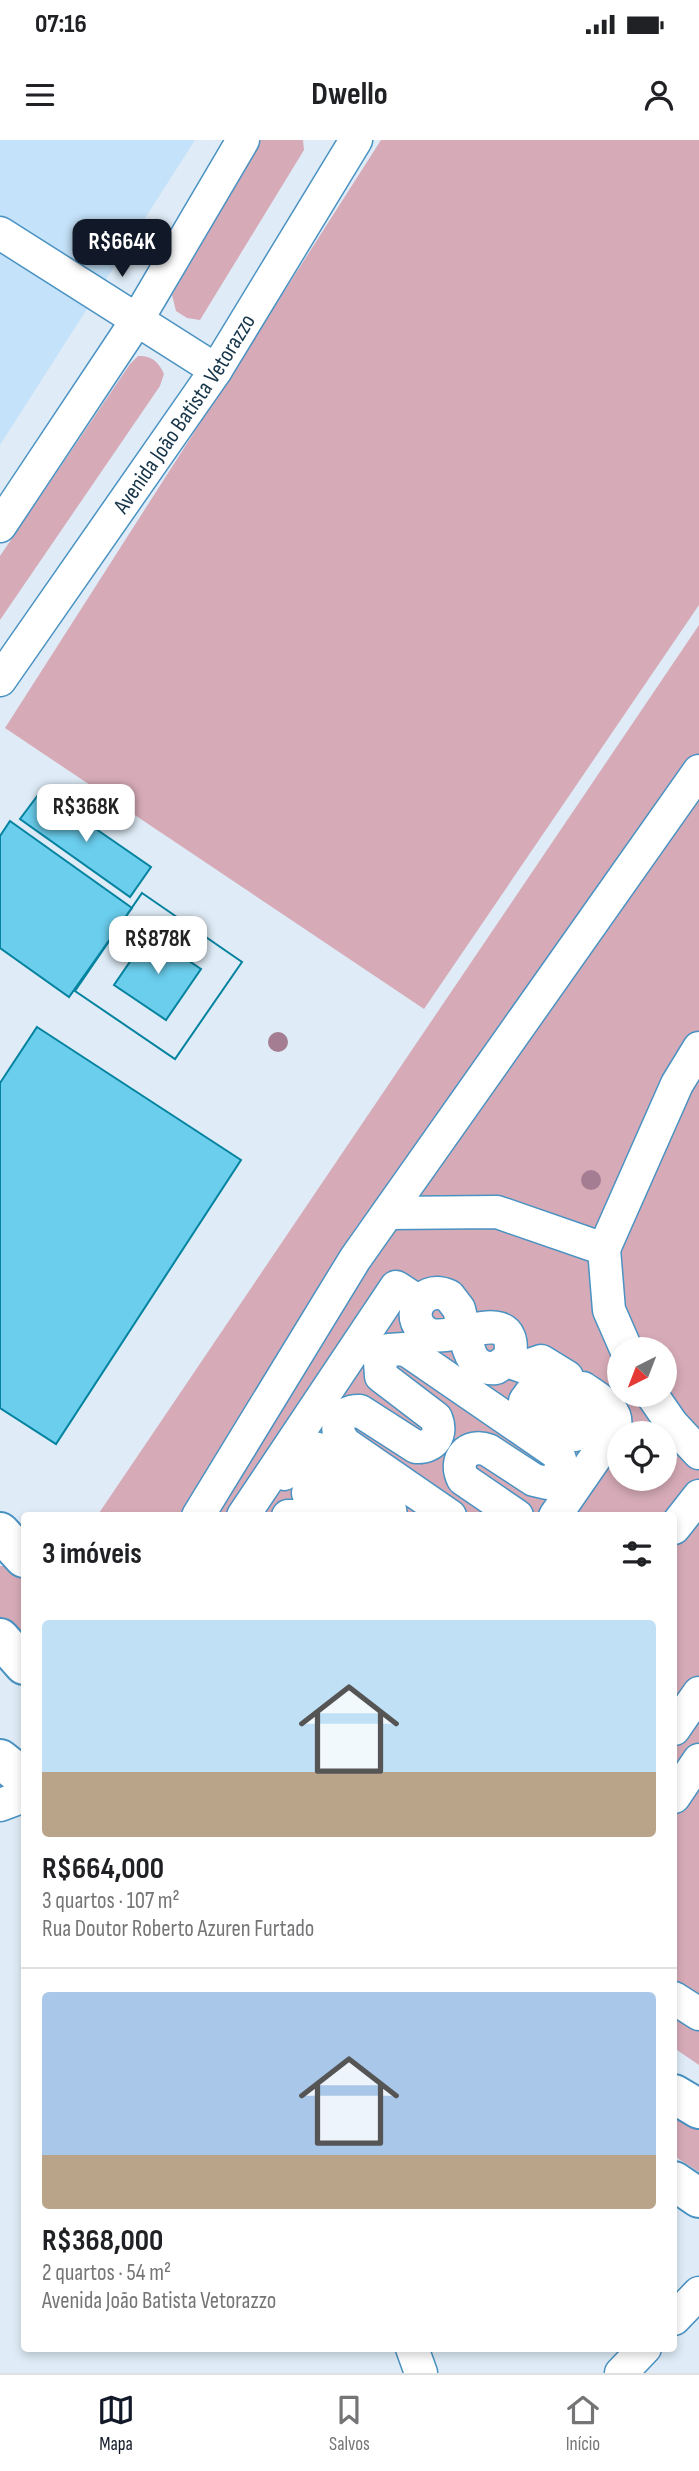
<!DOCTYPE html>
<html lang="pt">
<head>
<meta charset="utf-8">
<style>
  :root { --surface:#fff; --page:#f6f6f6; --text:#202124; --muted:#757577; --line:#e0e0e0; --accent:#111827 }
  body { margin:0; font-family:"Sofia Sans Condensed",sans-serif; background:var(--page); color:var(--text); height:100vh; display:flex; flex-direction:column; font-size:26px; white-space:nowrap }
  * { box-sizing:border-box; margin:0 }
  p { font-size:23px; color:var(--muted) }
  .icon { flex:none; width:38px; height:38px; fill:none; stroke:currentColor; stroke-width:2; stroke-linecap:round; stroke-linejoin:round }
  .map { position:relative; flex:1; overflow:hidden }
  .details { position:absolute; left:21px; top:1372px; width:656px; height:840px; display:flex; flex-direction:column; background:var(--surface); border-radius:7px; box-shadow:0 4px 10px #0003 }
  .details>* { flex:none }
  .needle { width:46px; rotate:222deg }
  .tools { position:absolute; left:607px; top:1197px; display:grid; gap:14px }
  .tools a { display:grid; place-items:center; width:70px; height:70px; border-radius:50%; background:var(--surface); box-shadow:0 4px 10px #0003; font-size:35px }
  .price { position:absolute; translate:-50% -60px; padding:0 16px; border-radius:14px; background:#fff; color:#222; font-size:23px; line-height:46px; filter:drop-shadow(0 2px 4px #0008) }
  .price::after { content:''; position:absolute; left:50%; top:42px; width:21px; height:16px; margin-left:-10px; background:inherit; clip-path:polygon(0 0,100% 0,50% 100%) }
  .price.current { background:var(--accent); color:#fff }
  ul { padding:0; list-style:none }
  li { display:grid; align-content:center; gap:14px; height:371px; padding:0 21px }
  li+li { border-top:2px solid var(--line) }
  li span { display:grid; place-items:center; height:217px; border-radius:7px; color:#555 }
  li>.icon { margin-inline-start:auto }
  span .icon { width:126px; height:126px; fill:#fffc; stroke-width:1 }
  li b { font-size:30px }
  h2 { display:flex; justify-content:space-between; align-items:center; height:84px; padding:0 21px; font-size:30px }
  .status { display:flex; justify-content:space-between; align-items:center; height:49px; padding:0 35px; background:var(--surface); direction:ltr }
  .status svg { height:19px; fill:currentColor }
  header { display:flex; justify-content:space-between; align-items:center; height:91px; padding:0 21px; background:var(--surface); font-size:32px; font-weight:700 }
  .dock { display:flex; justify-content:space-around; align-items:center; height:98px; border-top:2px solid var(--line); background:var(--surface); font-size:19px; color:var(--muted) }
  .dock a { display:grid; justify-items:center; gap:4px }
  .dock .current { color:var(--accent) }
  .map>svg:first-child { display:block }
</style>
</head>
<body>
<div class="status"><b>07:16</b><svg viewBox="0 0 49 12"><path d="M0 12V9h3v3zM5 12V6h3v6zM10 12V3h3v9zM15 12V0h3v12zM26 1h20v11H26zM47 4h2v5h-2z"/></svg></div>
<header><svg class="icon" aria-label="menu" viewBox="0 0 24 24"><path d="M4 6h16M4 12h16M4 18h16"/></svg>Dwello<svg class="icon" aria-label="person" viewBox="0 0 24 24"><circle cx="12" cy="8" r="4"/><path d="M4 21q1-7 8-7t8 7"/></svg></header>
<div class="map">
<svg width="699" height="2233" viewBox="0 0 699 2233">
  <rect width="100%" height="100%" fill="#dfecf7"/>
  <path fill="#c4e2f9" d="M0,0H195L0,305Z"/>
  <path fill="#d6abb7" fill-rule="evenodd" d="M261,0H303L304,10L200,180L187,178L176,171L172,155Z
    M381,0H699V465L424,869L5,588Z
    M138,216C151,215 159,222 164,234L160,246L0,480V416L130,224Z
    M699,485V1925L674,1908V1376H97ZM620,1209H665V1255H620ZM620,1293H665V1339H620Z
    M0,1426H13L24,1440V1507L0,1480Z
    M674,1974L699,1990V2032L674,2016Z"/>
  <path fill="#6aceec" stroke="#0483a0" stroke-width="2" fill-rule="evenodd" d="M41,651L151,727L130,757L20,679Z
    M10,681L132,768L69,857L0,808V696Z
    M142,753L242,822L175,919L75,851ZM149,794L201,829L166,880L114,845Z
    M142,753L242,822L175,919L75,851Z
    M37,887L241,1020L56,1304L0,1268V943Z"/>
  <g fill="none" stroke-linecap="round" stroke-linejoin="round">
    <defs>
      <g id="minor">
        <path d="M0,93L216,230"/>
        <path d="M0,386L137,180L243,0"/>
        <path id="s1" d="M0,540L216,230L356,0"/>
        <path d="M388,1073L497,1072L604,1109L609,1170L626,1209"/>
        <path d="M604,1109L677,944L699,908"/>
        <path d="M464,1191C469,1211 471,1230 496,1228L510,1218C519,1160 454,1204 429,1194C403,1183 418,1142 449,1156L459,1169L464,1191"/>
        <path d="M507,1221L524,1227L541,1221L567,1237L556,1253L539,1242L525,1261L575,1295L589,1274L573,1263L583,1248C598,1259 623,1270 613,1292L555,1376"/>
        <path d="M652,1255L672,1284L699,1313"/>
        <path d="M284,1334C289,1327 295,1315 302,1311C318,1301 337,1320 349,1328L337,1346L320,1334L308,1353L341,1376"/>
        <path d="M198,1376L355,1119L699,631"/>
        <path d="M243,1376L396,1147L419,1162"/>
        <path d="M288,1376H297"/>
        <path d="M362,1376L369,1366L354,1356L364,1340L388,1357L391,1376"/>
        <path d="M450,1376L347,1305C331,1291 338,1270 360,1271L416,1307C434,1308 443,1294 436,1278L381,1236L380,1222L389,1210L404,1209L411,1213L558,1314C564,1327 560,1337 547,1343L534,1340L488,1310C468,1303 453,1319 463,1339L517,1376"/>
        <path d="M674,1388L699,1356"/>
        <path d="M674,1589L699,1553"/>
        <path d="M674,1657L699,1620"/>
        <path d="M0,1665L24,1656"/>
        <path d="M674,1858L699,1874"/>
        <path d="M674,2179L699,2153"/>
        <path d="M412,2208L421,2233"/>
        <path d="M621,2233L645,2208"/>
      </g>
      <path id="major" d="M0,1392L24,1418
        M0,1498L24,1525
        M0,1619L24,1638
        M674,1954L699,1969
        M674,2041L699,2058"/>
    </defs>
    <use href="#minor" stroke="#4992c2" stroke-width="35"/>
    <use href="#major" stroke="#4992c2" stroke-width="42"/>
    <use href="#minor" stroke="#fff" stroke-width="32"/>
    <use href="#major" stroke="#fff" stroke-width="38"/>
  </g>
  <g fill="#a47d93">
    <circle cx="278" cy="902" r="10"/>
    <circle cx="591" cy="1040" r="10"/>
  </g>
  <g text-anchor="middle" stroke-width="5" stroke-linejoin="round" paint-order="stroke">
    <g font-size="23" fill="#18364a" stroke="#f7f7f7">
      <text dy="8" stroke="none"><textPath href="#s1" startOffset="324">Avenida João Batista Vetorazzo</textPath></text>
    </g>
  </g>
</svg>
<div class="tools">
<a><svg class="needle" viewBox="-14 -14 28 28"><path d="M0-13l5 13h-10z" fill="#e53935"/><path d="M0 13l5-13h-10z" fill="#757577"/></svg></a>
<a><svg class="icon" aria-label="locate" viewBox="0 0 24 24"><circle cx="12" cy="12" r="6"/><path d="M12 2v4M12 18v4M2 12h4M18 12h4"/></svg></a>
</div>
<b class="price current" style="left:122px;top:139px">R$664K</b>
<b class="price" style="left:86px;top:704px">R$368K</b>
<b class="price" style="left:158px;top:836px">R$878K</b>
<section class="details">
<h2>3 imóveis<svg class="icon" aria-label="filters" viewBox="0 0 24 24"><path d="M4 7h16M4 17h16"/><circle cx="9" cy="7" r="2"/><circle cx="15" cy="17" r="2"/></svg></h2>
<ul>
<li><span style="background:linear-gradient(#bfe0f5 70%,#b9a48a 0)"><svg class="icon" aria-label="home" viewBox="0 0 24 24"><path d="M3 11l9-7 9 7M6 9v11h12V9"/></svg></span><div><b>R$664,000</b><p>3 quartos · 107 m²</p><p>Rua Doutor Roberto Azuren Furtado</p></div></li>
<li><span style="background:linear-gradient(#a9c7e8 75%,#b9a48a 0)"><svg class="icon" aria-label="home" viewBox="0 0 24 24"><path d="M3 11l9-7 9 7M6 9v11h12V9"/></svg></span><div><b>R$368,000</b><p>2 quartos · 54 m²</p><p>Avenida João Batista Vetorazzo</p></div></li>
</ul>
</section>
</div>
<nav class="dock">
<a class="current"><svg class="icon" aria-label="map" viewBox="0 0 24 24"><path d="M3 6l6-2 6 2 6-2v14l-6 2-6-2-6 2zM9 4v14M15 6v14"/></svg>Mapa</a>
<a><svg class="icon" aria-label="saved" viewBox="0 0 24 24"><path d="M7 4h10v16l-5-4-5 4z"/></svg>Salvos</a>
<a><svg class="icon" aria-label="home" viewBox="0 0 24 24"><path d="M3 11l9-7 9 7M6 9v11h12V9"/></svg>Início</a>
</nav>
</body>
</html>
